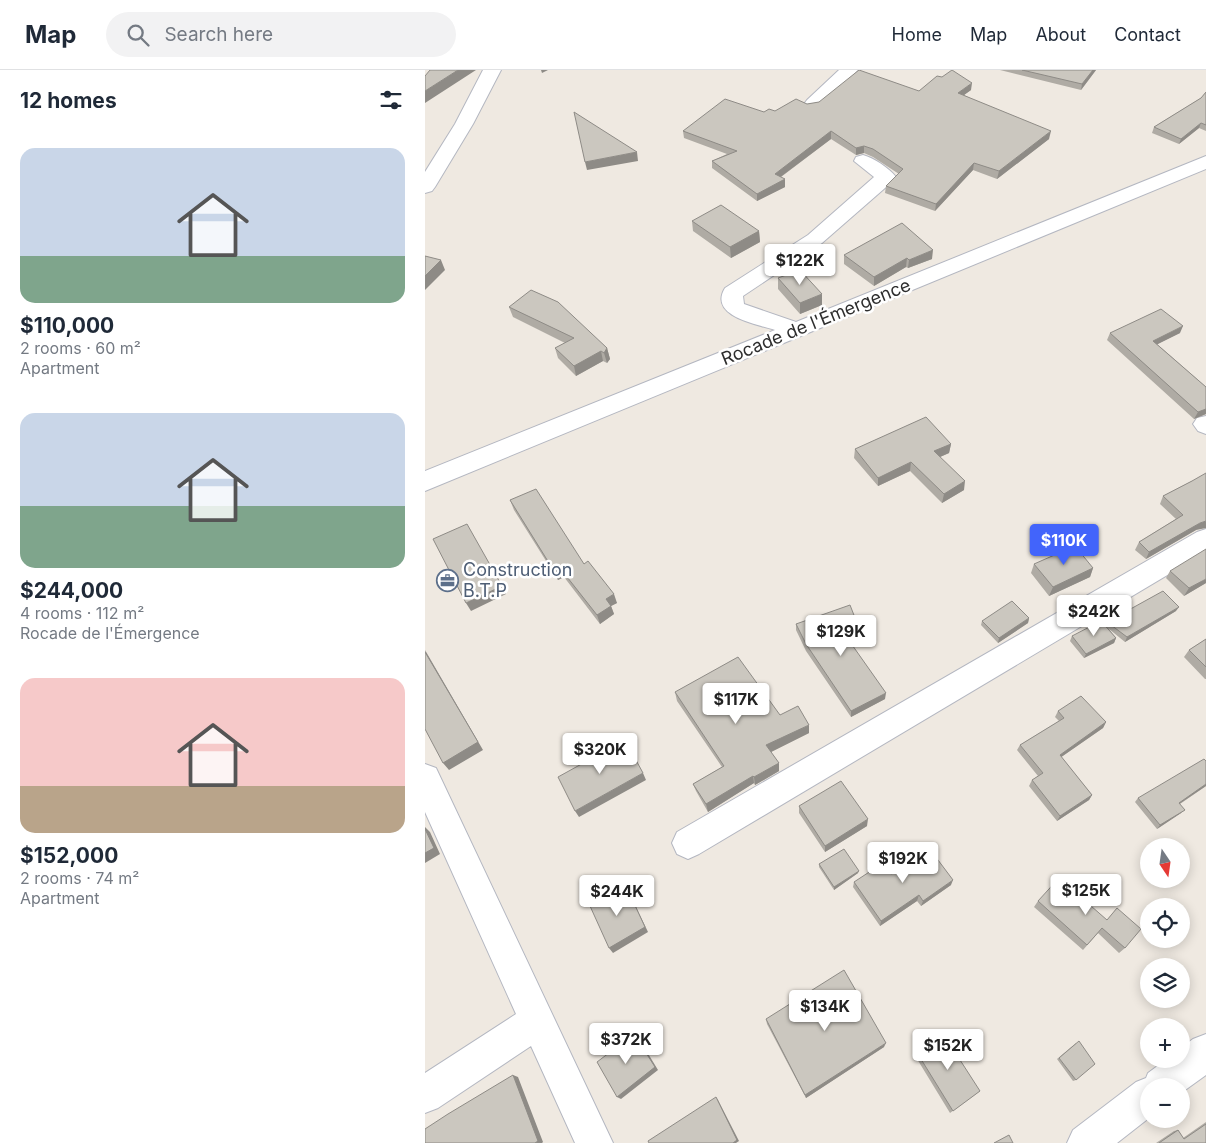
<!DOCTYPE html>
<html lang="en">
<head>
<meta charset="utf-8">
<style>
  :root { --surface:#fff; --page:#f2f2f3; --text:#1f2937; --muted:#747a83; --line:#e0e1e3; --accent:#4264fb }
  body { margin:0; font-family:Inter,sans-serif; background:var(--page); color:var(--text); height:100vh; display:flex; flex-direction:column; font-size:19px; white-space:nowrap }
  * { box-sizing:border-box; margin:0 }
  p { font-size:16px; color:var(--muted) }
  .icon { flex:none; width:28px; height:28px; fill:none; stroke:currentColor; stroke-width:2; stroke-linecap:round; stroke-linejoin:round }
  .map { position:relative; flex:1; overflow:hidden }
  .drawer { display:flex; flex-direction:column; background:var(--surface); width:425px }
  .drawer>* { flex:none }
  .needle { width:32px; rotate:167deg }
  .controls { position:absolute; left:715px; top:768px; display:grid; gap:10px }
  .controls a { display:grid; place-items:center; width:50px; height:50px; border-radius:50%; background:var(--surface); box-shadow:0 2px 12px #0003; font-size:25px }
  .price { position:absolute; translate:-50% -42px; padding:0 11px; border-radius:5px; background:#fff; color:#222; font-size:16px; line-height:32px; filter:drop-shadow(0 1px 2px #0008) }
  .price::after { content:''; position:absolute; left:50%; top:30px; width:15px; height:11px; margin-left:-8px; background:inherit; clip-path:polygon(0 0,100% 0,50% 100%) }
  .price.on { background:var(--accent); color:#fff }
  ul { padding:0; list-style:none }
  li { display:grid; align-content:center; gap:10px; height:265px; padding:0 20px }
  li span { display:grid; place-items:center; height:155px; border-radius:15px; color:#555 }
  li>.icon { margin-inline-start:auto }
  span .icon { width:90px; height:90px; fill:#fffc; stroke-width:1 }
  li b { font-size:21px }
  h2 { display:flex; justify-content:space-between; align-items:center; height:60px; padding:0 20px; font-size:21px }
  header { display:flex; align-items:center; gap:30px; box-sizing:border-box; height:70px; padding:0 25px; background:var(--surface); border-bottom:1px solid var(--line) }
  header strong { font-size:24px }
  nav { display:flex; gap:28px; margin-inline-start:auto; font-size:18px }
  .search { width:350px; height:45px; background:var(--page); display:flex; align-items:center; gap:12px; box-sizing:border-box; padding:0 18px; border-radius:28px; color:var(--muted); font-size:19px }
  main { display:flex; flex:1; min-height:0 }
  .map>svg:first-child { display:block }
</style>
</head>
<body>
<header>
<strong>Map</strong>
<div class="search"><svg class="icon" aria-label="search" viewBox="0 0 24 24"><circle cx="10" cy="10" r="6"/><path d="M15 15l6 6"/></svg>Search here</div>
<nav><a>Home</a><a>Map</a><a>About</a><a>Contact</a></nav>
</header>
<main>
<section class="drawer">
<h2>12 homes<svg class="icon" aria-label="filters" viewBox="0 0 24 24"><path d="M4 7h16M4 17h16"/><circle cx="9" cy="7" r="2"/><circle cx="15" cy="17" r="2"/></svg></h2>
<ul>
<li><span style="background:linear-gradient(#c9d6e8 70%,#7fa58c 0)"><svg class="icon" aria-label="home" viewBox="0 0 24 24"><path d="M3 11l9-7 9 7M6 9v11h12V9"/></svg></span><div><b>$110,000</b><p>2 rooms · 60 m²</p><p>Apartment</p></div></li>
<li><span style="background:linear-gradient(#c9d6e8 60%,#7fa58c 0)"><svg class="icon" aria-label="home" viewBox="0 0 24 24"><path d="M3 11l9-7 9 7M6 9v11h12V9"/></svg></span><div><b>$244,000</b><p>4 rooms · 112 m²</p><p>Rocade de l'Émergence</p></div></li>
<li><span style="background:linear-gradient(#f6c9c9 70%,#b9a48a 0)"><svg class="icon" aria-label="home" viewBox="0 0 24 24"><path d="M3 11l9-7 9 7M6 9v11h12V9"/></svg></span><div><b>$152,000</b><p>2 rooms · 74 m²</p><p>Apartment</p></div></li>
</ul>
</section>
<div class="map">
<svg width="781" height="1073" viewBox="0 0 781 1073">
  <rect width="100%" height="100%" fill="#efe9e1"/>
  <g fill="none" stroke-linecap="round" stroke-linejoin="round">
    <defs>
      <path id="minor" d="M58,0H76L48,54L10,117L7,121L0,123V102L30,54Z
        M414,0H433L394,38L388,39L382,38L379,34L382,30Z
        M438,85C449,88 464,98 471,107L468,111L397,173L318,226L319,234L371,252L781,86V99L0,421V401L350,260C331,254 283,246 300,218L383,165L449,107L429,91L431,87Z
        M781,346V364L773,361L768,354L772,348Z
        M781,459V482L274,784L263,789L252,784L247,773L252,762L772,462Z
        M0,694L11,698L188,1073H150L106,976L13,1038L0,1043V1003L91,944L0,742Z
        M781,964V1005L756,1023V1016H724V1048L692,1073H642L648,1060L711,1012L721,1008L723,1003L742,989H756V978L768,969Z"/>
    </defs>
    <use href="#minor" stroke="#b4b7c1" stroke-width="2"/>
    <use href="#minor" fill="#fff" fill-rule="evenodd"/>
  </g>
  <path fill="#afaba4" d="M575,0H671L656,20Z
    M546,20L539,25L624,69L572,109L548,100L510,141L460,123L461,116L474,104L448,87L439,83L431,85L406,69L356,107L360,117L332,131L287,98V91L302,84L259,68L258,61L339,42L350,41L382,34L494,21Z
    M781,22V61L774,58L754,74L727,63L729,57L776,28Z
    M267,151L334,161L335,172L306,188L268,161Z
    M419,185L507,189L483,198L481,197L449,216L419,194Z
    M353,208L397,235L375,244L353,219Z
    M84,237L182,278L185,289L182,293L178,291L151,306L133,288L130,278L140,273L88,247Z
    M685,263H755L732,274L781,317V344L769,349L682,270Z
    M526,374L524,383L515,387L539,420L517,433L485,401L453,416L429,388L430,379Z
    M767,411L771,460L721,489L710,480L714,472L751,449L735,434L738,426Z
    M85,430L159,494L192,533L186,536L189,544L175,554L139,507L133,510L89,440Z
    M609,494L668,498L665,507L624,526L606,503Z
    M745,501L781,513L759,526L741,508Z
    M751,541L700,572L684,559L691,568L689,573L659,588L645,571L647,566L680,555L682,552Z
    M604,548L603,553L573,573L556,555L557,551Z
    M371,554L434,558V565L422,568L460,629L426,647L381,581L371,560Z
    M781,569V609H780L759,587L764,580Z
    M250,622L355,645L384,663L346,682L354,701L330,715L329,713L283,742L271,721L268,714L297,697L252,631Z
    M633,641L681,652L678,658L636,687L667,725L664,730L632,751L604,716L607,710L613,706L592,680L595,675L634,651L630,647Z
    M781,716L755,734L756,743L732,759L710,732L713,728Z
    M374,736L442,756L400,782L374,743Z
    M394,794L433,803L409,820L394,797Z
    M466,804L526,815L496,836L492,831L455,856L428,817L429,812Z
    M613,831L682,850L692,838L700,878L694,883L673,863L658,880L609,837Z
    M341,949L459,977L381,1028L342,954Z
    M651,973V1010L648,1011L632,989Z
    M491,981L555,1021L525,1043L489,984Z
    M781,1052V1073H731L749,1061L753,1060L758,1068Z"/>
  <path fill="#8e8b86" d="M33,0H51L0,33V21Z
    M116,0H123L117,3Z
    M668,0H671L656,20L657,14Z
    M547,13L546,20L532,30L533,23Z
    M776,53L774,58L754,74L756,69Z
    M406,61V69L350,111V104Z
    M626,61L624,69L572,109L574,101Z
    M439,76V83L431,85V78Z
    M212,82L213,91L162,100L160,92Z
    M549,93L548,100L510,141L511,134Z
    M360,109V117L332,131V124Z
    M334,161L335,172L306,188L305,177Z
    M508,180L507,189L483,198L484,190Z
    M482,188L481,197L449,216V207Z
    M16,190L20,200L0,220V206Z
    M397,224V235L375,244V233Z
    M758,256L755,263L725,278L728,271Z
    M182,278L185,289L182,293L179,283Z
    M176,281L178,291L151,306L149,296Z
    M781,339V344L769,349L773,342Z
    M526,374L524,383L508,390L509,381Z
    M486,392L485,401L453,416V408Z
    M540,411L539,420L517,433L519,424Z
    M781,451V458L771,460L721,489L724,482L775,453Z
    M135,498L139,507L133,510L129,501Z
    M668,498L665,507L624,526L628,517Z
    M781,509V513L759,526L764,518Z
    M77,516L81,524L46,541L41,533Z
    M189,524L192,533L186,536L189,544L175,554L172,545L181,529Z
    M754,537L751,541L700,572L702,567Z
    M604,548L603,553L573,573L574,568Z
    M434,558V565L417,569L418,562Z
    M691,568L689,573L659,588L661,584Z
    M0,580L58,680L24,700L18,693Z
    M461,623L460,629L426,647V641Z
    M681,652L678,658L632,690L635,685Z
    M384,655V663L342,684L341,675Z
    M354,693V701L330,715L329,707Z
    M218,703L221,710L154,747L150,741Z
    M328,706L329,713L283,742L281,734Z
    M781,714V716L751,736L754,733Z
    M667,725L664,730L632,751L635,746Z
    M760,740L756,743L732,759L735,755Z
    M443,749L442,756L400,782V776Z
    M0,757L5,762L15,784L0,793Z
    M434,801L433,803L409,820V817Z
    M528,810L526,815L496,836L498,831Z
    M201,816L223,862L188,883L184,878Z
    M494,825L492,831L455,856L456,851Z
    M209,964L213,967L233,1000L196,1029L192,1027Z
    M461,973L459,977L381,1028L380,1025Z
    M88,1005L93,1007L118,1072L117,1073H110Z
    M291,1027L293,1030L314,1071L311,1073H308Z"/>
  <path fill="#cbc7bf" stroke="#8e8b86" d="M5,0H33L0,21V6Z
    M434,0L494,21L512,6L517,7L527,0L547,13L533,23L626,61L574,101L549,93L511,134L461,116L478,99L448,79L439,76L431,78L406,61L350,104L360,109L332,124L287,91L312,81L258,61L300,29L339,42L344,39L350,41L371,29L382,34L394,32Z
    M597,0H668L657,14Z
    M781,22V55L776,53L756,69L729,57L776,28Z
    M149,42L212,82L160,92Z
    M296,135L334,161L305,177L267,151Z
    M477,153L508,180L484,190L482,188L449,207L419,185Z
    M0,186L16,190L0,206Z
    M375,200L397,224L375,233L353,208Z
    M106,220L133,232L182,278L179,283L176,281L149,296L130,278L149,268L84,237Z
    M736,239L758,256L728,271L781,317V339L773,342L685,263Z
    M501,347L526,374L509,381L540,411L519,424L486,392L453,408L430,379Z
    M781,403V451L775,453L724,482L714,472L758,445L738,426L767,411Z
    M111,419L159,494L163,491L189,524L181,529L186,536L172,545L135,498L129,501L85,430Z
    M42,454L77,516L41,533L8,469Z
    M650,476L668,498L628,517L609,494Z
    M781,479V509L764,518L745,501Z
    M738,521L754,537L702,567L682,552Z
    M587,531L604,548L574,568L557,551Z
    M425,535L434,558L418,562L461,623L426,641L381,574L371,554Z
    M676,551L691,568L661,584L647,566Z
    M781,569V597L764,580Z
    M0,582L53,672L18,693L0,659Z
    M313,587L355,645L373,636L384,655L341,675L354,693L329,707L328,706L281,734L268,714L299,696L250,622Z
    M656,626L681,652L635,685L667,725L635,746L607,710L618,703L595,675L639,648L633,641Z
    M200,670L218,703L150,741L133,707Z
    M779,689L781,691V714L754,733L760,740L735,755L713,728Z
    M416,711L443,749L400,776L374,736Z
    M0,759L9,778L0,783Z
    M504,778L528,810L498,831L494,825L456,851L429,812L458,793L466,804Z
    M419,779L434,801L409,817L394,794Z
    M634,808L682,850L692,838L716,859L700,878L677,858L662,875L613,831Z
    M201,816L220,857L184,878L165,836Z
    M419,900L461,973L380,1025L341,949Z
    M517,962L555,1021L528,1041L491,981Z
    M209,964L230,997L192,1027L172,992Z
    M654,971L670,994L651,1010L634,988Z
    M88,1005L113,1071L110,1073H0V1059L23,1044Z
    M291,1027L312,1070L308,1073H224L223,1071Z
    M781,1054V1073H734L753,1060L759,1069Z
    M584,1065L588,1073H569Z"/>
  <defs>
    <symbol id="office-ring" viewBox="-11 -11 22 22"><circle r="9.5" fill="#fff" stroke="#5c6f8a" stroke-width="1.5"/><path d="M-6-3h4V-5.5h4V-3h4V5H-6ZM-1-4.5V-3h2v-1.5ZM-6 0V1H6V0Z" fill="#5c6f8a"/></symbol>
  </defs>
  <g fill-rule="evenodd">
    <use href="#office-ring" x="10" y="498" width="25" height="25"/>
  </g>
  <g text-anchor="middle" stroke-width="5" stroke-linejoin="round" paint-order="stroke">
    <g font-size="18" fill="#2e2e2e" stroke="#fff">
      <text transform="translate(391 252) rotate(-22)" y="6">Rocade de l'Émergence</text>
    </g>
    <g font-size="18" fill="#4e5e75" stroke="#fff" text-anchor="start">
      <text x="38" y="506">Construction<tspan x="38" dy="21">B.T.P</tspan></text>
    </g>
  </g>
</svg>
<div class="controls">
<a><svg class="needle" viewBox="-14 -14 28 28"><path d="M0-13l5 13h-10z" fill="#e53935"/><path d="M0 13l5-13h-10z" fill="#747a83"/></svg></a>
<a><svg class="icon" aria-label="locate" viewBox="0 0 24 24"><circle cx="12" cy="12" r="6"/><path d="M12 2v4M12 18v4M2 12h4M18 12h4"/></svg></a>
<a><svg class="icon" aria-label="layers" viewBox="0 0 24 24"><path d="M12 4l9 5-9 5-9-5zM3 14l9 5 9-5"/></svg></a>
<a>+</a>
<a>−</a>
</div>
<b class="price" style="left:375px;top:216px">$122K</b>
<b class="price on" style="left:639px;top:496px">$110K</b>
<b class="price" style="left:669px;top:567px">$242K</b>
<b class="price" style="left:416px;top:587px">$129K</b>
<b class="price" style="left:311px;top:655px">$117K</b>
<b class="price" style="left:175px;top:705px">$320K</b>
<b class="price" style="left:478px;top:814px">$192K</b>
<b class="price" style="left:661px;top:846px">$125K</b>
<b class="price" style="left:192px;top:847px">$244K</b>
<b class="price" style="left:400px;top:962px">$134K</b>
<b class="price" style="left:201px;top:995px">$372K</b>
<b class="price" style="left:523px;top:1001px">$152K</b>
</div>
</main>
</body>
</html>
